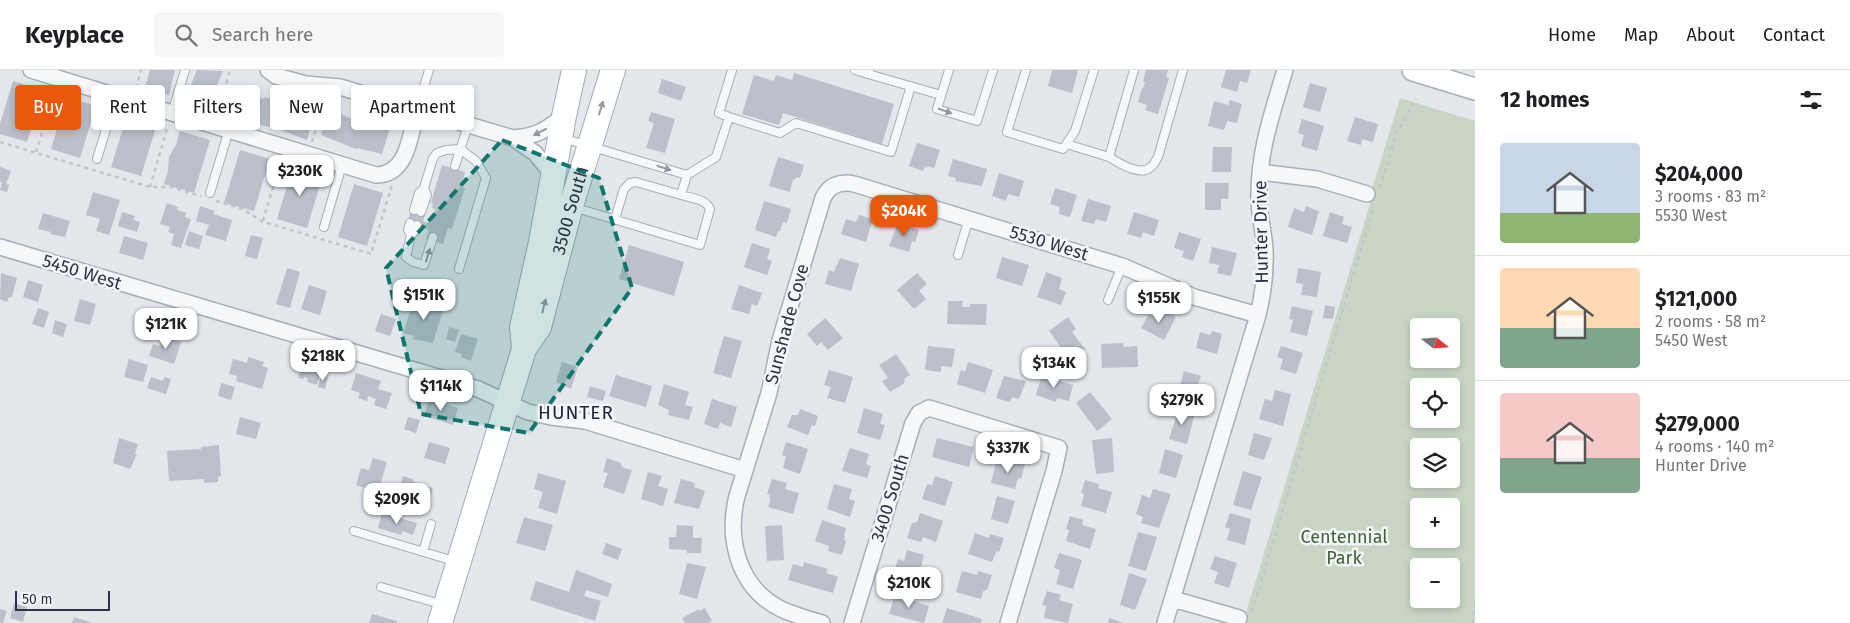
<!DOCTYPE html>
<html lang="en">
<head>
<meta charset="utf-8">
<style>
  :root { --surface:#fff; --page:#f6f6f6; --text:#202124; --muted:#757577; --line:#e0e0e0; --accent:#ea580c }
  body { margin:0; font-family:"Fira Sans",sans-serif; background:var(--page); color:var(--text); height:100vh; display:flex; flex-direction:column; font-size:19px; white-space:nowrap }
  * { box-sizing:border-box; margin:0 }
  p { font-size:16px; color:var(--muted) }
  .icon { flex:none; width:28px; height:28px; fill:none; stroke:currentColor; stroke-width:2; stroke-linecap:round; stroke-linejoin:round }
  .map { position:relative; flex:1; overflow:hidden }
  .panel { display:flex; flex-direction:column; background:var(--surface); width:375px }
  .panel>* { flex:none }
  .banner { position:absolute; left:15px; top:15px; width:475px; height:45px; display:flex; gap:10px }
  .needle { width:32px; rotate:107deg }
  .fabs { position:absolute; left:1410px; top:248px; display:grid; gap:10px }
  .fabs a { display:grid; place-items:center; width:50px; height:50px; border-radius:5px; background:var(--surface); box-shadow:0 2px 8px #0003; font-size:25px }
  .scale { position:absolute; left:15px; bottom:12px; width:95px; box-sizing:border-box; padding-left:5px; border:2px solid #2b3445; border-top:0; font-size:14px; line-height:18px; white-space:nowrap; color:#2b3445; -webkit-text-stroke:4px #f4f6f9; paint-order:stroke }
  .price { position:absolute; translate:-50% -42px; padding:0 11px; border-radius:10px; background:#fff; color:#222; font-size:16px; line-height:32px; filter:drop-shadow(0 1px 2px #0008) }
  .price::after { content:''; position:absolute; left:50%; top:30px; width:15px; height:11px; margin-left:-8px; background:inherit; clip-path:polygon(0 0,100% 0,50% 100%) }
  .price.active { background:var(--accent); color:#fff }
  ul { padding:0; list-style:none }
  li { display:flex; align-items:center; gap:15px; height:125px; padding:0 25px }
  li+li { border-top:1px solid var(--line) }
  li span { display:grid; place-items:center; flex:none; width:140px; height:100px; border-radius:5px; color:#555 }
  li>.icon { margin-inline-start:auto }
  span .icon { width:60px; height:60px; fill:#fffc; stroke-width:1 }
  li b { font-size:21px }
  h2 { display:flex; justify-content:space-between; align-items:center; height:60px; padding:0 25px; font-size:21px }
  .pill { padding:0 18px; border-radius:5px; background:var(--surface); box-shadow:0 2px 8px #0003; font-size:18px; line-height:45px }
  .pill.active { background:var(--accent); color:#fff }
  header { display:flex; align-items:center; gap:30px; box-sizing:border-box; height:70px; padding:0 25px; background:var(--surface); border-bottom:1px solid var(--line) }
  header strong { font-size:24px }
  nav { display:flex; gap:28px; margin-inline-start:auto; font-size:18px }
  .search { width:350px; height:45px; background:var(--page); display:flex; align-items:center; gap:12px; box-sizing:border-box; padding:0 18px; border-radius:5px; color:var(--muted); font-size:19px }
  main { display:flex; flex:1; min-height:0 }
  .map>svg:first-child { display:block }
</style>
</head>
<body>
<header>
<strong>Keyplace</strong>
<div class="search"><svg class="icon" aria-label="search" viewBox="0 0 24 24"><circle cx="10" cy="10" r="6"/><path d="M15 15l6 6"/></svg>Search here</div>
<nav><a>Home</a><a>Map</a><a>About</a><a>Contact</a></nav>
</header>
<main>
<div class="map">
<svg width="1475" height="553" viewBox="0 0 1475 553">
  <rect width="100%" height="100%" fill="#e4e7ec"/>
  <path fill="#c9d6c5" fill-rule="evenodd" d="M1400,28L1475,51V553H1243L1369,137L1374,113ZM1419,256H1451V289H1419ZM1419,316H1451V349H1419ZM1419,376H1451V409H1419ZM1419,436H1451V469H1419ZM1419,496H1451V529H1419Z"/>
  <path fill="#bbc0ca" d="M150,0H175L169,25L145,18Z
    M197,0L223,1L208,37L185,30Z
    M1052,0H1078L1072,23L1048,16Z
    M1146,0H1168L1166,7L1169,8L1158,44L1145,40L1147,35L1138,32L1142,18L1143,19L1145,12H1143Z
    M1226,0H1251L1247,13L1240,11L1237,22L1221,17Z
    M794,3L894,34L882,74L783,43L779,55L742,44L754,5L774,11L776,5L792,10Z
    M662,9L686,17L681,31L658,23Z
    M13,11L43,20L27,72L0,64V54Z
    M1310,13L1327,18L1320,42L1303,37Z
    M252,25L264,29L265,27L277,31L278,30L314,45L307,70L270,56L269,57L244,51Z
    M66,27L96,36L80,88L51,79Z
    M1230,30L1242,34L1237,53L1227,51L1224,60L1208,56L1214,31L1228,35Z
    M328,39L364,54L365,52L377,56V54L390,58L382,84L357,78L356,79L321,65Z
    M651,42L675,49L665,83L646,78L654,53L648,51Z
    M127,45L157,54L141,106L111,97Z
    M1355,47L1378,54L1373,72L1362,69L1361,75L1347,71Z
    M1302,49L1324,56L1317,81L1301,76L1304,65L1298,63Z
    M180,61L210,70L194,123L164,114L168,101L169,87L176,75Z
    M917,73L940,80L934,98L927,96V98L924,97L923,101L909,96Z
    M1213,77H1232L1231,102H1212Z
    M240,80L270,89L254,141L224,133Z
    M778,87L804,95L800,108L796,107L795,110L793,109L790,122L769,116Z
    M953,89L987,99L982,116L955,111L956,108L948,106Z
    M442,95L465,102L461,117L465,118L452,159L448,158L443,174L426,169L429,160L407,153L411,140L425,145L423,151L431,153L435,139L432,138L433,134L431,133Z
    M293,96L323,105L307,158L277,149Z
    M0,97L11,101L6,114L9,115L7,122L0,120L2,112H0Z
    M999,103L1024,111L1019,127L1008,124L1006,131L992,126Z
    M1205,113H1229L1228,129H1221V140H1205Z
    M354,114L383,123L367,176L338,167Z
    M1055,118L1077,125L1070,147L1059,144L1060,137L1050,134Z
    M93,122L120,130L109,165L96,161L100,149L86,145Z
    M1088,129L1111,136L1106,152L1096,149L1094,154L1081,151Z
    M764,131L791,139L787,153L783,152L780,161H778L776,167L755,160Z
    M167,133L178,137L177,140L186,143L185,147L191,149L181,178L171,175L174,164L168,162L170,157L160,154Z
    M200,136L215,141L213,144L232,150L226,171L205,165L209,155L196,151Z
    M1306,136L1319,141L1312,165L1288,157L1294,138L1304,142Z
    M122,142L135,146L134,150L140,152L137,162L118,156Z
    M1134,142L1159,150L1154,166L1143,162L1141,168L1127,164Z
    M1330,142L1344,147L1342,154L1352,157L1347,173L1323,166Z
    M43,143L70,151L65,167L50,164L51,162L38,159Z
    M859,145L873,149L866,172L841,164L846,149L856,152Z
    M898,153L919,160L915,172L912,171L909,182L889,176Z
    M189,161L203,166L199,179L185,175Z
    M1179,162L1201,169L1193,191L1182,187L1184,181L1174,178Z
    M251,165L263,168L257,189L245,186Z
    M124,166L148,173L143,190L119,183Z
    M752,173L770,179L767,189L772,191L767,205L744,197Z
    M629,175L684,192L674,226L619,209Z
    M1212,177L1237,183L1231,206L1217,203L1219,195L1209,193Z
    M1002,187L1029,195L1022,216L996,208Z
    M840,188L859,194L851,221L825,214L829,200L834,202Z
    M287,198L300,202L290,238L276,234Z
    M1298,198L1321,202L1317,227L1301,225L1303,214L1296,213Z
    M1046,202L1062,208L1059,219L1066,222L1061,235L1037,227Z
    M1,203L17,208L12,227H9L7,232L0,229Z
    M917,203L927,214L919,221L926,229L914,239L897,220Z
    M28,210L43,215L38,232L23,227Z
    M309,215L327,221L320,245L301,239Z
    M739,215L762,223L757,236L752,234L749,244L731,239Z
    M80,229L96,234L90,255L74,251Z
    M414,229L444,238L433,273L413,269L414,266L403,263Z
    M948,231H963L962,237H970V234H987L986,255L947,254Z
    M1325,235L1335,237L1333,249L1323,248Z
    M1292,236L1313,241L1307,266L1290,262L1293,250L1289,249Z
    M38,238L49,242L44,258L32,254Z
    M1159,238L1176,247L1164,270L1141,258L1149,244L1152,246L1154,243L1155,244Z
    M381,244L396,249L390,266L375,261Z
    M1068,247L1076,259L1072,262L1085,279L1070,290L1049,261Z
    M825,248L843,268L828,280L821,272L817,276L807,264Z
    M55,250L67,254L63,267L52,263Z
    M449,257L459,260L455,272L446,269Z
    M1212,261L1222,264L1217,284L1196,278L1200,262L1210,265Z
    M461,264L478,269L471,291L461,287L462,284L455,282Z
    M163,266L181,272L174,294L149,286L153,274L160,276Z
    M724,266L742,271L731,308L713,303Z
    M1123,273L1124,277L1137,276L1138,297L1102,298L1101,274Z
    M928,276L955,279L952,297L941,296V302L925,300Z
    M1281,276L1303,283L1296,304L1280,299L1283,289L1277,287Z
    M896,284L910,305L904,309L905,311L903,314L890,322L882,311L888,308L879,295Z
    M248,287L264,292L262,296L268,298L262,319L236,311L237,306L229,304L233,289L247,293Z
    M129,289L148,295L143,312L124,307Z
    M303,292L322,297L317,315L307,312L308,308L304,307V309L298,308Z
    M562,292L578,297L571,319L556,312Z
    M968,292L993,300L985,323L957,314L961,300L965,302Z
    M829,300L853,307L845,333L827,328L831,317L824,315Z
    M1184,301L1201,306L1197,317L1204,318L1200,330L1178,323Z
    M356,303L381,311L378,319L392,323L386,339L374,335L376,329L368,326L367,331L358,328L360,323L351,320Z
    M321,305L328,307L325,319L318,317Z
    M616,305L652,316L646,337L609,326Z
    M1042,305L1073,315L1069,331L1057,328L1056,332L1036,325Z
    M1004,306L1026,311L1019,329L1013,327L1009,332L996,328Z
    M151,307L163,311L164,307L171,309L166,324L147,318Z
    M221,313L235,317L231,330L218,326Z
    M664,314L689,322L685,335L693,337L689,350L668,345L669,340L658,335Z
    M590,316L606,321L603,331L587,327Z
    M1275,320L1291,324L1283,356L1259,349L1265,329L1272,331Z
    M1090,322L1112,349L1097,361L1076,333Z
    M429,329L458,338L453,355L424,346Z
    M712,329L737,337L731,357L720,353L718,359L704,354Z
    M864,338L883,344L880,354L885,355L880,370L857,363Z
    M1179,338L1195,343L1187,374L1169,369Z
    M800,339L818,346L815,356L812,355L808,365L787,357L792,345H798Z
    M240,347L261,353L256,369L236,364Z
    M408,347L420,350L416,363L404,359Z
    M1254,363L1272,368L1264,390L1248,385Z
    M119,368L138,374L135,384H137L130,399L113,393Z
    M937,368L974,377L969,397L932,387Z
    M1112,368L1114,402L1096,404L1092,370Z
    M429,372L450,378L445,394L424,388Z
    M786,372L808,379L800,404L783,398L786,386L782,385Z
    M219,375L221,406L218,407V412L204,413V409L169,411L167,381L201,379V377Z
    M850,378L869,384L866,394L871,396L867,408L842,401Z
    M1165,379L1183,385L1176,408L1159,403Z
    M373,388L387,392L378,422L356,415L361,398L369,400Z
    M607,388L621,393V395L624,398L632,400L624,424L603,417L608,403L603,402Z
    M1011,390L1025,394L1021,409L1019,408L1017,411L1015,419L991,413L996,392L1010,395Z
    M1243,401L1262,407L1251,440L1233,435Z
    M648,402L662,406L658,416L668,419L663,436L641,429Z
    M538,403L566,411L557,444L538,438L543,422L534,419Z
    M403,406L413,409V412L433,418L428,436L397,427Z
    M935,406L953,412L945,436L922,429L927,414L932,415Z
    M681,409L695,413L694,417L705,421L699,439L674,433Z
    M772,409L787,413L785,419L799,423L793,444L768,437L771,428H769L770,425L767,424Z
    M1085,410L1099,414L1098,418L1112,422L1106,443L1081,436L1084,424L1081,423Z
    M834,414L852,419L849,429L855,431L850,447L827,439Z
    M1153,419L1171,424L1159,458L1141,453L1143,447L1136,444L1142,425L1150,428Z
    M997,426L1015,431L1008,454L991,449Z
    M382,443L417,453L413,465L402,461L401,465L378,458Z
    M920,443L943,451L936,472L923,467L921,472L907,468L912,453L917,452Z
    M1230,443L1251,449L1245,475L1227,470L1230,459L1225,457Z
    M1070,446L1083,450L1082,455L1096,459L1090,479L1066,471L1069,460L1066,459Z
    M524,447L553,455L545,481L516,473Z
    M822,450L846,458L844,465L845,466L844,470L846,471L842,485L828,481L829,476L815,471Z
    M677,455L693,456V468H702L701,483H687V480L669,479V467H676Z
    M782,455L784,490L767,491L765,456Z
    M1138,462L1157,467L1146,501L1128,496Z
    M975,463L989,468L990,464L1004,468L999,482L997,481L995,484L992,492L968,484Z
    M606,473L622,479L618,490L602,484Z
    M907,480L924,485L918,509L894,503L898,489L904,491Z
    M1059,483L1082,490L1073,519L1056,514L1060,500L1054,498Z
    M1215,486L1237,493L1229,518L1214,513L1218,502L1210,499Z
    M804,492L828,499L826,503L838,507L833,523L788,510L793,494L803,497Z
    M687,493L706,497L697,529L679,524Z
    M576,500L612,514L608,527L586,520L584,526L601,531L595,551L530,530L536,511L569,522Z
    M962,501L977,505L978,501L992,505L987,520L983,521L981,529L956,522Z
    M1129,503L1147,509L1135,540L1120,535Z
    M1047,521L1061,525L1059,530L1073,534L1068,553L1044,548L1046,536L1042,535Z
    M895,525L929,536L924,553L889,544Z
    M14,533L27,537L23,552L10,548Z
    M705,538L712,551L708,553H685L682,548L699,539L700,541Z
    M947,538L982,549L981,553H942Z
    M0,539L7,541L3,553H0Z
    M372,544L397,551V553H369Z
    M74,547L93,553H72Z
    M1109,548L1124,553H1108Z"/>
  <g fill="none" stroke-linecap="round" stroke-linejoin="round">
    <defs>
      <path id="lane" d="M855,0L868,4L869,0
        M949,0L937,39L977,51L993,0
        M1026,0L1007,62L1063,79L1075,61L1094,0
        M868,4L941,25
        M417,40L429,0
        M172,43L185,0
        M729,47L780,63L796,53L891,82L911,16
        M562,68L687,105
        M1067,73L1073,76L1109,87L1134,0
        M1109,87C1119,93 1140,107 1151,97C1154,95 1156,90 1158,87L1183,0
        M97,89L116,26
        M455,96L468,55
        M210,123L229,60
        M573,137L700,175L710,139C706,129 691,128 681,125L687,105L716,87L729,47L719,43L732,0
        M414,140L419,123L424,118L433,88L437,83L446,80L460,79L476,91L486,108L459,199
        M421,142L427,125L424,118
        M615,149L624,119L630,113L636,112L681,125
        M410,153L408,160L411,165
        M417,155L415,161L411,165L406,187L413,192L424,195L433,167
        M324,157L342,95
        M958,185L969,148
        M1108,230L1122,196
        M354,461L457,492
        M423,482L431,454
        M381,517L444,535"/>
      <path id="street" d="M31,0L376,105C408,105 410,65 417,40
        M268,0L276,6L306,14L340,17L513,68L535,83L553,105
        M513,68C538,66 544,61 564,46
        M1260,102L1317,109L1367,124
        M0,177L478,319L528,342L551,347L585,351L745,400
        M1173,529L1239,548
        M822,553C808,549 794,545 781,539C739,518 726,470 737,426L769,323L780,270L823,128C829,115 840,111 854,114L1122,196L1194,227L1258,245
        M852,553L913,353L919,343L929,338L1059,378L1054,401L1008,553
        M1165,553L1258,245C1263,224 1266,202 1265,180C1264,161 1258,142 1259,123C1259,80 1273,41 1285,0"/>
      <path id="secondary" d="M1413,0L1475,19"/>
      <g id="primary">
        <path d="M524,279L522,257L541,172L564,46L574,0"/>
        <path id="s1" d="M440,553L524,279L539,257L571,136L613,0"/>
      </g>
    </defs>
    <use href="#lane" stroke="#a9aeb7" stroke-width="10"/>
    <use href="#street" stroke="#a9aeb7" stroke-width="18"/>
    <use href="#secondary" stroke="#a9aeb7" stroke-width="24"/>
    <use href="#primary" stroke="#a3abb8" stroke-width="26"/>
    <path stroke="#c2c5cb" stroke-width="2.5" stroke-dasharray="4 4" stroke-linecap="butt" d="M136,18L141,0
      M218,44L230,0
      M0,72L150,117H171L201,126
      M312,72L325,29
      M36,82L55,22
      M150,117L168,56
      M1380,118L1396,64L1416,29
      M216,131L243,139L261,151L371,184L392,115
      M263,151L281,90
      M1252,542L1374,136
      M1473,553L1475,531"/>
    <use href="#lane" stroke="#f7f8fa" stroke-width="8"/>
    <use href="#street" stroke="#f7f8fa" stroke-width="15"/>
    <use href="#secondary" stroke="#fff" stroke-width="21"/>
    <use href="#primary" stroke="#fff" stroke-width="24"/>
  </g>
  <defs><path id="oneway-solid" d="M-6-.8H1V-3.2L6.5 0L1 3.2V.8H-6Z" transform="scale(1.25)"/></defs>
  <g fill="#959aa2">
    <use href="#oneway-solid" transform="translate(601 38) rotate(-73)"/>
    <use href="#oneway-solid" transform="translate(544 236) rotate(-76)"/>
  </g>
  <g fill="#9196a0">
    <use href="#oneway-solid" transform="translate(945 41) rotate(19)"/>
    <use href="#oneway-solid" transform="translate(540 62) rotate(153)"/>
    <use href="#oneway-solid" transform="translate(664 98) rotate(17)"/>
    <use href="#oneway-solid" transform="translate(428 185) rotate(-73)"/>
  </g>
  <path fill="#0f766e" fill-opacity="0.2" stroke="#0f766e" stroke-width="4" stroke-dasharray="10 6" stroke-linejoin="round" d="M502,70L599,108L632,218L529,363L421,344L386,198Z"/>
  <g text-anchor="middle" stroke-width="5" stroke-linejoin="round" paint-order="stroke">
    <g font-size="18" fill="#2b3445" stroke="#f4f6f9">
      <text dy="6" stroke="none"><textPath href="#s1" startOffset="434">3500 South</textPath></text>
      <text transform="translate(1261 162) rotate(-91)" y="6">Hunter Drive</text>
      <text transform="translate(1049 173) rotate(17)" y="6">5530 West</text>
      <text transform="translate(82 202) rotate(17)" y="6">5450 West</text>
      <text transform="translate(787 254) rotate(-75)" y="6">Sunshade Cove</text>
      <text transform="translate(890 428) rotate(-73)" y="6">3400 South</text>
    </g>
    <g font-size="18" fill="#3f6138" stroke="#f4f6f9">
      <text x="1344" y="473">Centennial<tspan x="1344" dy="21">Park</tspan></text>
    </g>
    <g font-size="19" letter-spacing="1" fill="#1d2536" stroke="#f4f6f9">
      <text x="576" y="349">HUNTER</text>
    </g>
  </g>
</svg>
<div class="fabs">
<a><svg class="needle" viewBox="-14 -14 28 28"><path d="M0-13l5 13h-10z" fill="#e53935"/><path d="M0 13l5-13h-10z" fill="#757577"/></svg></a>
<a><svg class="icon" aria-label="locate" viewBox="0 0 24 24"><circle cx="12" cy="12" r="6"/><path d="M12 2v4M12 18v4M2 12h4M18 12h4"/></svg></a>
<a><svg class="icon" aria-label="layers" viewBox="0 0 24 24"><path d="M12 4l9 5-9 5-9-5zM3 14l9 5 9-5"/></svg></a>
<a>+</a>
<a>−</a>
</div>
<div class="scale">50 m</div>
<b class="price" style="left:300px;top:127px">$230K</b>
<b class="price active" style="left:904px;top:167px">$204K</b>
<b class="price" style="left:424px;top:251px">$151K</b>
<b class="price" style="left:1159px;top:254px">$155K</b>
<b class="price" style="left:166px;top:280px">$121K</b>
<b class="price" style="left:323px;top:312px">$218K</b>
<b class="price" style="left:1054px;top:319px">$134K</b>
<b class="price" style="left:441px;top:342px">$114K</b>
<b class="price" style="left:1182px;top:356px">$279K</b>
<b class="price" style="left:1008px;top:404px">$337K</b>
<b class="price" style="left:397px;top:455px">$209K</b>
<b class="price" style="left:909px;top:539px">$210K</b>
<div class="banner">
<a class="pill active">Buy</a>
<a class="pill">Rent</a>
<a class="pill">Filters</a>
<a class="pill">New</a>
<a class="pill">Apartment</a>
</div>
</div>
<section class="panel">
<h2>12 homes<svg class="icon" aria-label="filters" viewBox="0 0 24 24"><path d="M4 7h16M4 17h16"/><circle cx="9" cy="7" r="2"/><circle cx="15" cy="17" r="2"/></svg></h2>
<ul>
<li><span style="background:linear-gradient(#c9d6e8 70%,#8fb573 0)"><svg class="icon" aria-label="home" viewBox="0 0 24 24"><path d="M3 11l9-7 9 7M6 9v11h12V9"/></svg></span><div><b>$204,000</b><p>3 rooms · 83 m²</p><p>5530 West</p></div></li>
<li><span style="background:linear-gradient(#ffd9b3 60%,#7fa58c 0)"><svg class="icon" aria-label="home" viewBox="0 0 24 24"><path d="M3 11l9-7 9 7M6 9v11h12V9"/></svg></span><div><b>$121,000</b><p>2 rooms · 58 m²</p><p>5450 West</p></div></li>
<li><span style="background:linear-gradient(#f6c9c9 65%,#7fa58c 0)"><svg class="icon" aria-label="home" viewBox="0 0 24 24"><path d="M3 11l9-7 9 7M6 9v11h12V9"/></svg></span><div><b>$279,000</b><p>4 rooms · 140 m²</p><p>Hunter Drive</p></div></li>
</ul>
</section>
</main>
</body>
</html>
